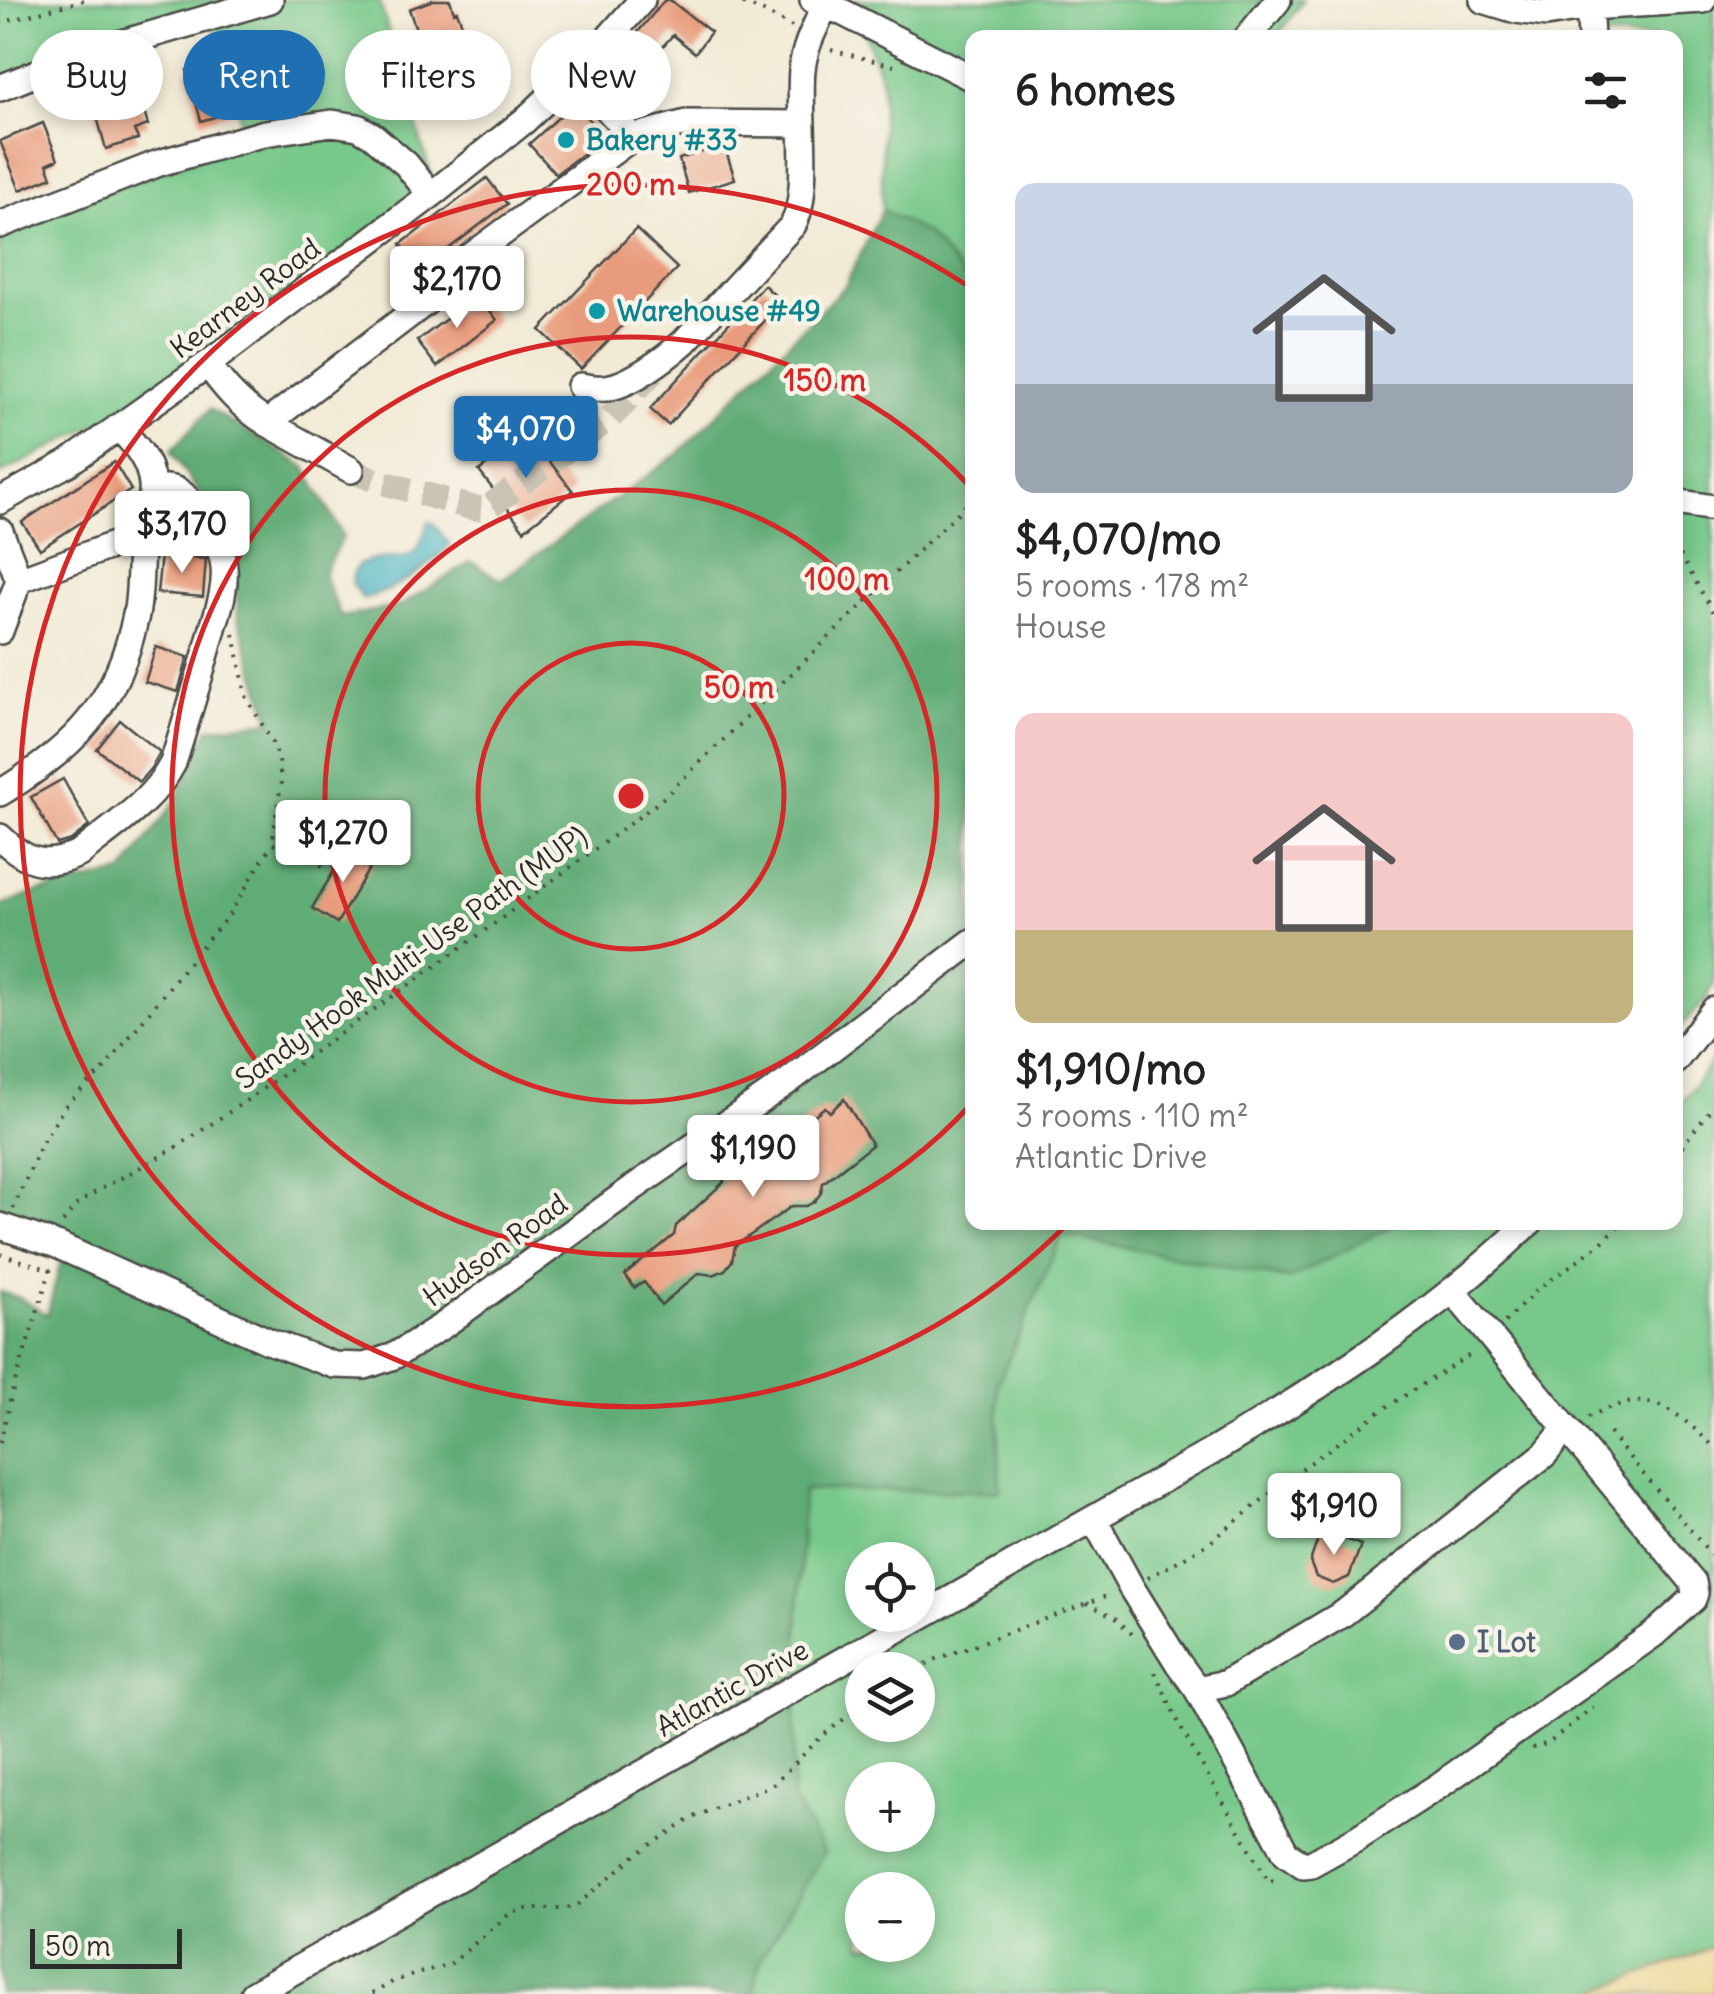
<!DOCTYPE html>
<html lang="en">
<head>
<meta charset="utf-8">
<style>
  :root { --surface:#fff; --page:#f2f2f2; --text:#222; --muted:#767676; --accent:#1f6fb2 }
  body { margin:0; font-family:Delius,sans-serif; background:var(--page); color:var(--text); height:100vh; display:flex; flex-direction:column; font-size:38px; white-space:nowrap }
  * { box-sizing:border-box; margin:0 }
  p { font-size:32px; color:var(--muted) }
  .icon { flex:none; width:55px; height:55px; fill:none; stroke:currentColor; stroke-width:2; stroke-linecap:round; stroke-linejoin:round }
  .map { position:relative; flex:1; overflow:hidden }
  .sheet { position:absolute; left:965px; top:30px; width:718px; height:1200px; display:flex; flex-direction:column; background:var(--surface); border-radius:20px; box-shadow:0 5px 15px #0003 }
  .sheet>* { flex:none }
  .guide { position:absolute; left:30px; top:30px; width:785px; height:90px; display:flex; gap:20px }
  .fabs { position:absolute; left:845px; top:1542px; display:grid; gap:20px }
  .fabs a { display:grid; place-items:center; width:90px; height:90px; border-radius:50%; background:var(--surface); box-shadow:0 5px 15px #0003; font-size:50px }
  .scale { position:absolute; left:30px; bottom:25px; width:152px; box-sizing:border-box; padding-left:10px; border:5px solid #2b2b2b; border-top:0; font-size:28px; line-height:35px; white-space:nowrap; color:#2b2b2b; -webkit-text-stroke:8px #f7f3e8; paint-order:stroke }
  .price { position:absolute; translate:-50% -85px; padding:0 22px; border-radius:10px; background:#fff; color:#222; font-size:32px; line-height:65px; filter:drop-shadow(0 2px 5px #0008) }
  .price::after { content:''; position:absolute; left:50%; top:60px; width:30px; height:22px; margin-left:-15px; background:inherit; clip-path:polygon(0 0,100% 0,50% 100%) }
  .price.on { background:var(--accent); color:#fff }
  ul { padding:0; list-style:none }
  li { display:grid; align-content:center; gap:20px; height:530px; padding:0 50px }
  li span { display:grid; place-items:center; height:310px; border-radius:20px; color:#555 }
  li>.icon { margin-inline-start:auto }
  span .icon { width:180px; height:180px; fill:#fffc; stroke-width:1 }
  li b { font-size:42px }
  h2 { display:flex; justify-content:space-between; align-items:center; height:120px; padding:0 50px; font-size:42px }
  .chip { padding:0 35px; border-radius:45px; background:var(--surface); box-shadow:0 5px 15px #0003; font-size:35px; line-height:90px }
  .chip.on { background:var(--accent); color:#fff }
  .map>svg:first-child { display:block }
</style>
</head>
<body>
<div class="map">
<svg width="1714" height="1994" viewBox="0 0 1714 1994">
  <rect width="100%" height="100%" fill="#f7f3e8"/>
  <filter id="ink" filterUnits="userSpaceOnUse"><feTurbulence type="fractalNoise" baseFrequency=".01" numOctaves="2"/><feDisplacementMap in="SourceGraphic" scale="20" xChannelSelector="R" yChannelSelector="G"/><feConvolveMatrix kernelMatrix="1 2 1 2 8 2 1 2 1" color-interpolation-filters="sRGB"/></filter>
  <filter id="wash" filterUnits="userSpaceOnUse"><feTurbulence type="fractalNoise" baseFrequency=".0048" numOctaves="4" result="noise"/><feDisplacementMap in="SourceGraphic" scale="40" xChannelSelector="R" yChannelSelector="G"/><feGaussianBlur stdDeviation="2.25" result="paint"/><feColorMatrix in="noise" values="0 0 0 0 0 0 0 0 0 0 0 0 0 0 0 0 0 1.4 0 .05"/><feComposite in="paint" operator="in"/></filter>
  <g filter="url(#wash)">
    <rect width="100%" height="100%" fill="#f1ead5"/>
    <path fill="#77c88a" stroke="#517a5a" stroke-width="2.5" fill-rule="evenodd" d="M0,0H379L433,182L343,251L126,409L0,474V229L246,141L211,17L0,92Z
      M853,0H1303L1277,37L972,38V286L927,234L882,210V81Z
      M1486,0H1714V985L1704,1002L1675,1033V38L1598,37L1592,10Z
      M1714,1058V1947L1589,1994H753L760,1960L823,1852L792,1799L803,1489L1000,1490L997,1385L1062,1235L1288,1279L1398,1223L1675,1222V1109L1688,1095ZM862,1560H918V1615H862ZM862,1670H918V1725H862ZM862,1780H918V1835H862ZM862,1890H918V1945H862Z"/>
    <path fill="#61ac76" stroke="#466c50" stroke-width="2.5" d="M882,210L927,234L972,286V1222L1398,1223L1289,1279L1062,1235L997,1385L1000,1491L803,1490L792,1798L824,1852L760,1960L753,1994H0V1292L20,1298L47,1315L67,1238L0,1217V906L38,892L123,873L174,803L209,728L271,721L238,619L233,546L171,451L210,409L304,466L343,536L323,574L341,617L400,606L471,562L501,580L678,454L845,286Z"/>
    <path fill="#eeda9e" stroke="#8c8264" stroke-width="2.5" d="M1714,1947V1994H1589Z"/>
    <path fill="#46b3c2" stroke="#386f76" stroke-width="2.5" d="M428,522L433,523L450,545C427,568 394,592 363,599L352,584L353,574L358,565C400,547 412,578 428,522Z"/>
    <g id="blocks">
      <path fill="#e99c7d" d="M433,0H450L454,12L457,11L484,83L478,85L484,100L447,114L441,98L438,99L416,39L413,30L416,29L409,9Z
        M665,0H670L711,32L695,53L673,35L624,89L604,72Z
        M228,58L231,68L233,67L241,97L228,100L232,112L201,121L187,70Z
        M132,85L134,94L138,93L148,125L134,130L138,139L106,149L92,99Z
        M574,103L604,137L556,174L529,144Z
        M43,123L58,159L47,164L52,177L20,190L0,141Z
        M724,145L735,179L689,193L679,159Z
        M487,178L507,204L421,270L401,244Z
        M636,229L677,268L581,369L540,330Z
        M764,285L782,302L668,425L650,409Z
        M478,295L497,320L437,367L417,341Z
        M527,433L573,491L524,530L479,471Z
        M114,462L131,490L40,549L22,522Z
        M161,555L206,559L203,597L157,593Z
        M156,647L188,657L178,692L145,682Z
        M120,720L160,752L151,768L139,782L97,749Z
        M63,779L89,826L71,840L57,844L31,797Z
        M348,847L373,862L337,923L312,908Z
        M844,1099L872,1145L823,1183L821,1193L814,1202L806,1206H792L735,1246L732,1261L725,1270L713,1275L699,1273L661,1305L644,1282L634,1288L625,1275L674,1235L676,1226L724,1182L710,1154L736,1174L825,1107L830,1112Z
        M1321,1530L1361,1545L1349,1577L1333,1584L1316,1577L1310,1562Z"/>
    </g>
  </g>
  <g filter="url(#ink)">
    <use href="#blocks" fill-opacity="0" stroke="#494844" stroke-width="2.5"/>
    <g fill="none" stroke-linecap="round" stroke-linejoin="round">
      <path stroke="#c9c4b3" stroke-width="25" stroke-dasharray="25 12" stroke-linecap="butt" d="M351,470L374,480L473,508L486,509L610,418L658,367"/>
      <defs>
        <path id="minor" d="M813,0L826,4L972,78
          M1483,0L1516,10L1546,14L1589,7L1703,0
          M1589,0L1591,38
          M1247,38L1278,0
          M575,73L633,137
          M0,88L81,55L270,0
          M0,225L159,163L265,133L332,123L358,127L372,135L406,164L431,195
          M208,364C225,389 242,407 267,423L426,302L463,262L633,137L686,123L801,124
          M580,386C588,387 597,389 605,388C629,386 666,358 684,342L793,225C811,192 798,112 802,70C804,47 816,25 826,4L832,0
          M267,423L351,470
          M0,501L68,463L208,364L440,188L524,121L557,90L604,43L642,0
          M1675,502L1714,508
          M0,531L19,580L0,631
          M19,580L143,534
          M0,793C75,748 118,703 136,615C141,590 139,563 142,538C144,521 154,502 152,485C150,460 134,443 118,427
          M0,837C26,862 45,869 79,854C112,827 153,802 173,763C187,718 201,674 213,628C219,608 226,588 224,567C222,546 210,527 197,511C182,491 178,487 153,487
          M1675,1061L1714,1010
          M0,1226L57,1245L268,1341L334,1365L365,1366L394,1356L444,1325L633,1188L790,1080L972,942
          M1094,1519L1131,1587L1178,1663L1197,1689L1286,1853L1303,1865L1311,1864L1356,1839L1440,1785L1654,1634L1693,1599L1695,1593L1693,1582L1453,1291
          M1197,1689L1226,1683L1344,1613L1545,1454L1565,1429
          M253,1994L1213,1451C1327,1383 1434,1315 1530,1222"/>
      </defs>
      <use href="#minor" stroke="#494844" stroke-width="30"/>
      <path stroke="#494844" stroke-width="4" stroke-dasharray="2.5 8" stroke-linecap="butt" d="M733,0L762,11L792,27
        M0,23L84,0
        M831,50L894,66
        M1675,546L1714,613
        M234,634L246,696L272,742L279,760L281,784L272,844
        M1675,1155L1714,1105
        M13,1209L43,1141L66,1105L104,1069L198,951L229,915L272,844L294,850L323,866
        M63,1222L75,1206L92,1194L177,1147L247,1100L483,932L660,801L972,499
        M0,1254L51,1270
        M1505,1322L1537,1290L1600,1244L1623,1222
        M1588,1417C1648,1387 1669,1404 1714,1447
        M1609,1433L1714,1558
        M0,1443L13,1389L52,1265
        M1148,1578L1208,1544L1283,1483L1385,1408L1473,1353
        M1087,1603L1114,1617L1132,1634
        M917,1670L934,1660L1112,1594
        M1155,1672L1183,1732L1269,1882L1279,1877
        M1532,1748L1549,1743L1593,1707
        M372,1994L394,1981L452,1963L508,1915L524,1909H566L578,1904L637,1854L694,1817L774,1784L821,1737L862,1705"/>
      <use href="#minor" stroke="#fff" stroke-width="25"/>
    </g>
  </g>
  <g fill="none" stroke="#d62828" stroke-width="5">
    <circle cx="631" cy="796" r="153"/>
    <circle cx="631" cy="796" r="306"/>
    <path d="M972 1103A459 459 0 1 1 972 489"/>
    <path d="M1067 1224A611 611 0 1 1 968 286"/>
  </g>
  <g fill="#0f9aa8" stroke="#f7f3e8" stroke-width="4">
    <circle cx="566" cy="140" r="10"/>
    <circle cx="597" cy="311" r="10"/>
  </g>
  <circle fill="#5c6f8a" stroke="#f7f3e8" stroke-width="4" cx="1457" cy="1642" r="10"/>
  <g text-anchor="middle" stroke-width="9" stroke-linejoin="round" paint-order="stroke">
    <g font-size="28" font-weight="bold" fill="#0d838f" stroke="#f7f3e8" text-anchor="start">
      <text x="586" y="150">Bakery #33</text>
      <text x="617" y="321">Warehouse #49</text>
    </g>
    <g font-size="28" fill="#2b2b2b" stroke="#f7f3e8">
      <text transform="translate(245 298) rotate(-37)" y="10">Kearney Road</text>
      <text transform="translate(411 957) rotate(-36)" y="10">Sandy Hook Multi-Use Path (MUP)</text>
      <text transform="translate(495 1250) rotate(-36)" y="10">Hudson Road</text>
      <text transform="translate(732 1688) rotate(-29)" y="10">Atlantic Drive</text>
    </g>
    <g font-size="28" font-weight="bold" fill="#4e5e75" stroke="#f7f3e8" text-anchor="start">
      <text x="1477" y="1652">I Lot</text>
    </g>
  </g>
  <circle cx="631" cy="796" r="15" fill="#d62828" stroke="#f7f3e8" stroke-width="5"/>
  <g font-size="30" text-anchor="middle" font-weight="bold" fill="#d62828" stroke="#f7f3e8" stroke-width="9" stroke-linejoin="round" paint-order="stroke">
    <text x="631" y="195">200 m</text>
    <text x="825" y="391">150 m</text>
    <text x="847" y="590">100 m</text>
    <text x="739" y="698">50 m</text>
  </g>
</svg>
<div class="fabs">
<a><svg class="icon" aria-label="locate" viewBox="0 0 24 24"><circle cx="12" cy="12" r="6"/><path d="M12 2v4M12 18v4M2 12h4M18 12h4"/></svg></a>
<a><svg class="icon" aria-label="layers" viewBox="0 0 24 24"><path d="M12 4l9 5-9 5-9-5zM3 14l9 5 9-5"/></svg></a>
<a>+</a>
<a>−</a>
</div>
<div class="scale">50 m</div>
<b class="price" style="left:457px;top:331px">$2,170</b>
<b class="price on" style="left:526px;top:481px">$4,070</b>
<b class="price" style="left:182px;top:576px">$3,170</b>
<b class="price" style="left:343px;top:885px">$1,270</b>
<b class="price" style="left:753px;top:1200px">$1,190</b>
<b class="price" style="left:1334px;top:1558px">$1,910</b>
<div class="guide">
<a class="chip">Buy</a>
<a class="chip on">Rent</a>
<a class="chip">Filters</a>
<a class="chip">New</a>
</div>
<section class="sheet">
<h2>6 homes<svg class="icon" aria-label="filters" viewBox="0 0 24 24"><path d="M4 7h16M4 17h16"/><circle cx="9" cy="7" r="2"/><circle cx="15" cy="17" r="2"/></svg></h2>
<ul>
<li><span style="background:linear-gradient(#c9d6e8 65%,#9aa5b1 0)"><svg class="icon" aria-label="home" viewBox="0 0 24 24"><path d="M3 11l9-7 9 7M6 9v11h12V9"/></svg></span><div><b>$4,070/mo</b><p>5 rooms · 178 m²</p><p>House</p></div></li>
<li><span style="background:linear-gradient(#f6c9c9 70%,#c2b280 0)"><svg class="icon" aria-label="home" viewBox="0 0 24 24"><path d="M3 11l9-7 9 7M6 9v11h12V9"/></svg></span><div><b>$1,910/mo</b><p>3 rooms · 110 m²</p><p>Atlantic Drive</p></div></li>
</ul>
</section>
</div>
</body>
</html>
